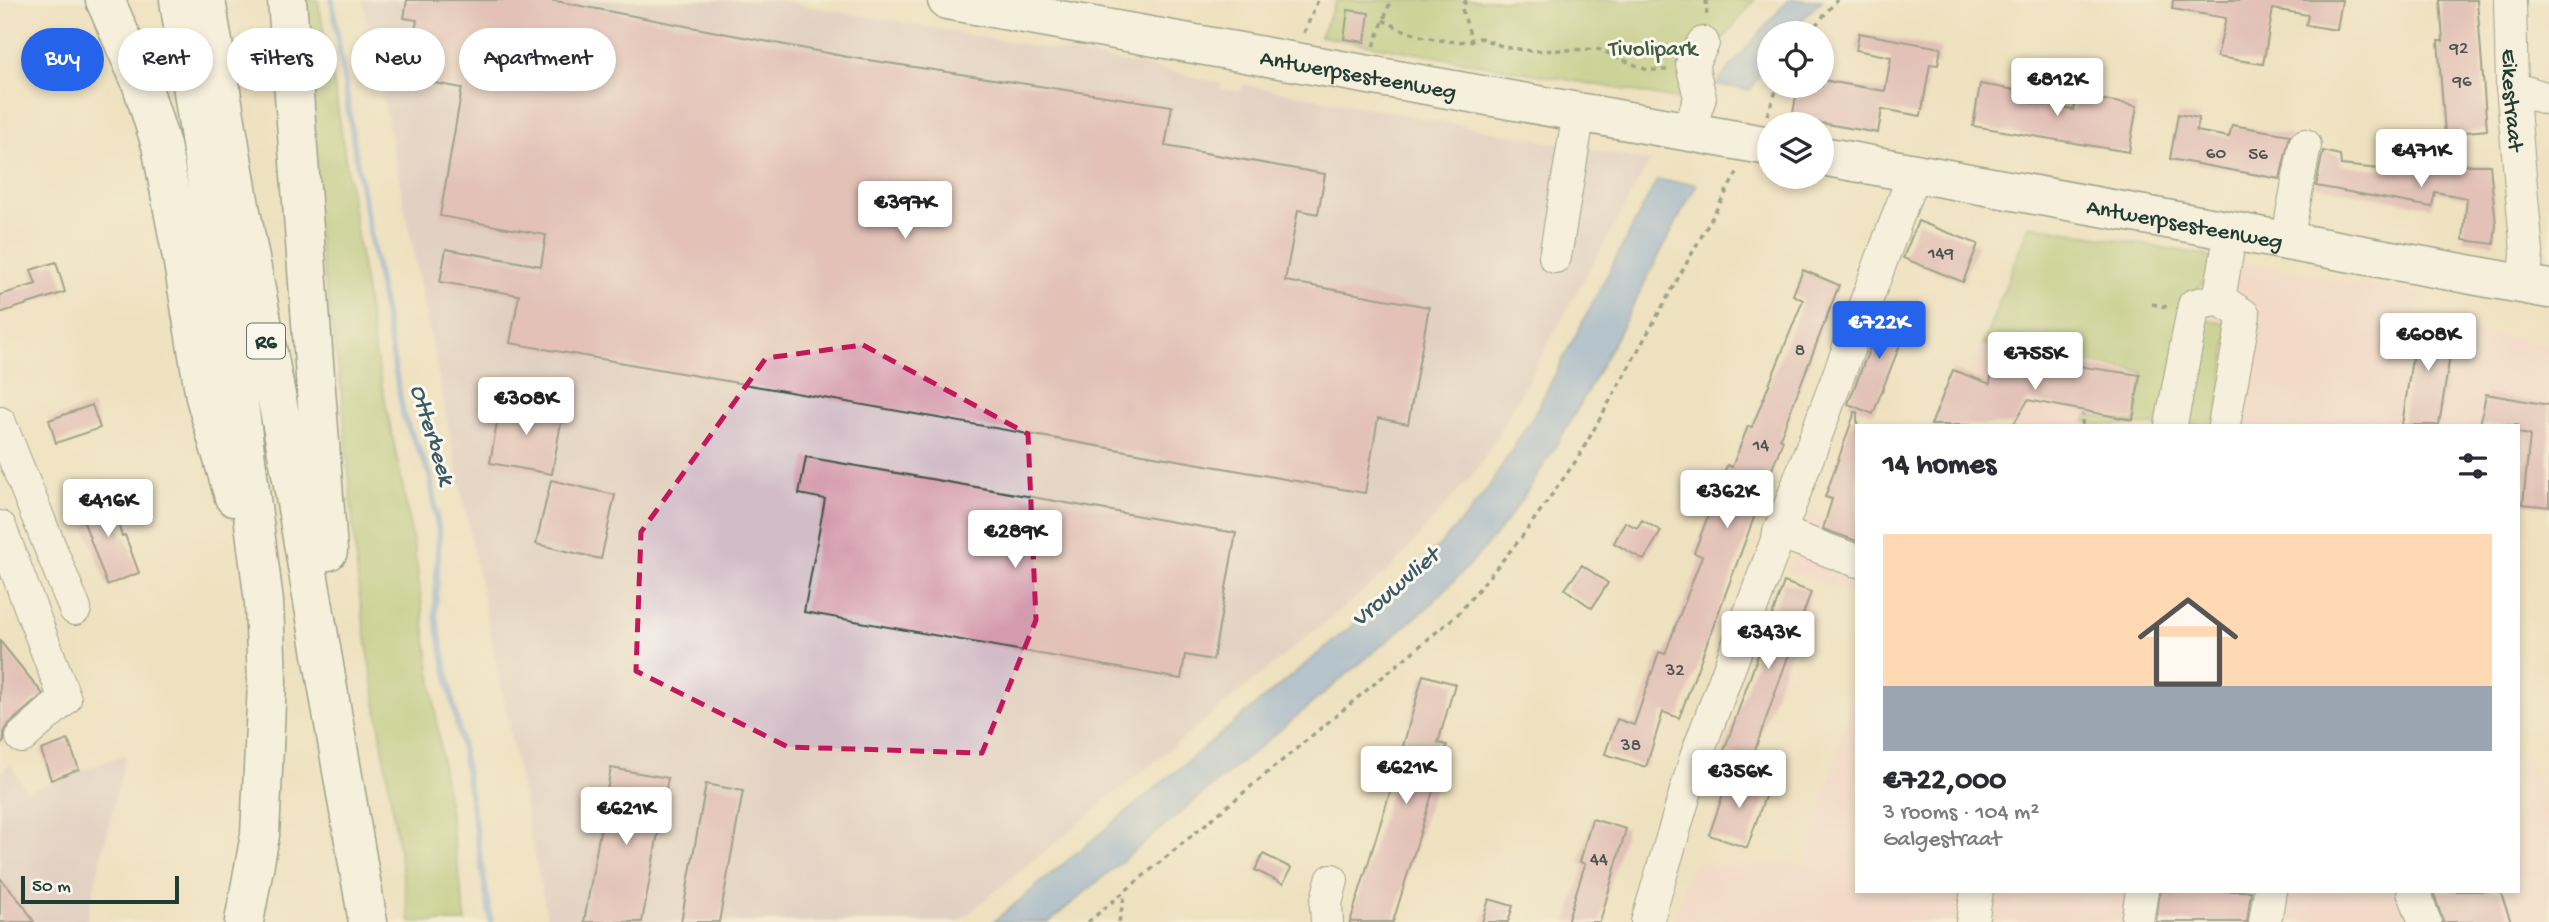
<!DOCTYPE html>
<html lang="en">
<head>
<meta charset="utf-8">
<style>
  :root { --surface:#fff; --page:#f2f2f3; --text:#2b2b33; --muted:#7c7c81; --line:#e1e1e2; --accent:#2563eb }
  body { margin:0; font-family:"Gochi Hand",sans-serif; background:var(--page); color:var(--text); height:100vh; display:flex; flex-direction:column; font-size:26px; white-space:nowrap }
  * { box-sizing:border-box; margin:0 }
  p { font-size:23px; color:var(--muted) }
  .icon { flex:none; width:38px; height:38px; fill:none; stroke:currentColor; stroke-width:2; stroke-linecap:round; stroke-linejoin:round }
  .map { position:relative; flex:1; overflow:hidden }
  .sheet { position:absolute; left:1855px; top:424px; width:665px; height:469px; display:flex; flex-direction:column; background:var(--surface); border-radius:0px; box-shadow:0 4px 10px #0003 }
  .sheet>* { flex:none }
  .guide { position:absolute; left:21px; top:28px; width:665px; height:63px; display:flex; gap:14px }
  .controls { position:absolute; left:1757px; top:21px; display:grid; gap:14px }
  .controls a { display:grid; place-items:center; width:77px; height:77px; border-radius:50%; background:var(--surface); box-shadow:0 4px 10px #0003; font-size:35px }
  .scale { position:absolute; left:21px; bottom:18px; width:158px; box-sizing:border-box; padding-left:7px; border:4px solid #1f3d34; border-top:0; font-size:19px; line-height:24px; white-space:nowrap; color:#1f3d34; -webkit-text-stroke:5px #fbf7ec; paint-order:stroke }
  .price { position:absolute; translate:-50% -60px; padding:0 16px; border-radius:7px; background:#fff; color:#222; font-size:23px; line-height:46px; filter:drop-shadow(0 2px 4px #0008) }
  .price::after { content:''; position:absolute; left:50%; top:42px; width:21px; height:16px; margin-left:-10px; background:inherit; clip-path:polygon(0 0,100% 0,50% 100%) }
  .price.current { background:var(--accent); color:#fff }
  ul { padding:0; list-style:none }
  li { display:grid; align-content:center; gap:14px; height:371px; padding:0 28px }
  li+li { border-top:2px solid var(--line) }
  li span { display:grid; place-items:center; height:217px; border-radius:0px; color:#555 }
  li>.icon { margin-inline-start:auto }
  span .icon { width:126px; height:126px; fill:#fffc; stroke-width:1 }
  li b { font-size:30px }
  h2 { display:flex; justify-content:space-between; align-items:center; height:84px; padding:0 28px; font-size:30px }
  .chip { padding:0 24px; border-radius:32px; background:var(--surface); box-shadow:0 4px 10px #0003; font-size:24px; line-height:63px }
  .chip.current { background:var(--accent); color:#fff }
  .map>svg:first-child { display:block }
</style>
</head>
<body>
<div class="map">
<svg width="2549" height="922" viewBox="0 0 2549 922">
  <rect width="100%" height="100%" fill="#fbf7ec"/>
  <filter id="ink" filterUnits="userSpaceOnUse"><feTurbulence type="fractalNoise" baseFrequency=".0143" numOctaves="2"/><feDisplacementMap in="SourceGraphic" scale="14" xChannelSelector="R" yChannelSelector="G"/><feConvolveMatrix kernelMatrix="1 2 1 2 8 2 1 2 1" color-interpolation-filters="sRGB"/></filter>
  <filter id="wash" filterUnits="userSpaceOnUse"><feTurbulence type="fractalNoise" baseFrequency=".00686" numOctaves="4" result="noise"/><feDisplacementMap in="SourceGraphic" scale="28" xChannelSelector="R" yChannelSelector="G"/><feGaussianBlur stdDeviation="1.57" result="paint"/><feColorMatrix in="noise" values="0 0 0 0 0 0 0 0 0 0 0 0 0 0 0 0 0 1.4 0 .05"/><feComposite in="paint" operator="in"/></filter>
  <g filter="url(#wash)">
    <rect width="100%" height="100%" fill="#eee1c0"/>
    <path fill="#f7cfd3" d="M2029,225L2421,294L2397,425H1931L1953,370L1969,376Z
      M2454,327L2549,345V457L2525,456L2522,470H2518V425H2439Z
      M1810,511L1857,527V595L1787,571Z
      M1857,682V891H2411L2426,922H1673L1693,860L1718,865L1808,864L1809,849Z
      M2529,757L2547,810H2549V922H2509L2498,891H2518V761Z"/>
    <path fill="#d2bdc7" d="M363,0H775L1149,67L1221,83V89L1241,92L1242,84L1650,161L1480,466L1390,569L958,922H548Z
      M126,754L86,922H0V773L10,764L27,791Z"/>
    <path fill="#a2c169" stroke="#607f4e" stroke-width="2" d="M307,0H318L335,91L375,352L403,488L416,560L443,771L466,922H410L359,593L342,393L313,203L305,99Z
      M1337,0H1754L1676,99L1320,36Z
      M2029,225L2204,255L2215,260V273L2186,298L2164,425H2099L2085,422L2088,415L2135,423L2143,372L1983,344Z
      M2205,319L2230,324L2216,425H2179Z"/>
    <path fill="#709ed8" stroke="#486e86" stroke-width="2" d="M1788,0H1822L1788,33H1769V59L1750,90L1715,85Z
      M1657,180L1697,184C1638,291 1587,405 1517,506C1492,543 1461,574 1429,606L1049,922H993L1406,581L1468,514L1490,485L1535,413Z"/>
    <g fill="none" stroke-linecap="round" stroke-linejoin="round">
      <path stroke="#709ed8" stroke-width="6" d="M332,0L355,151L404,418L430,474L439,534L435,614L462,747L491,922"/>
    </g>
    <g id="blocks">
      <path fill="#d49aae" d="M407,0H550L848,57L1172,106L1165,146L1325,174L1318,214L1298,210L1285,281L1429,307L1408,424L1378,418L1365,493L510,343L519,295L440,282L446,249L541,266L546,235L440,216L462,88L407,78L417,20L404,18Z
        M2173,0H2342L2337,30L2306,25L2308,15L2273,9L2263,64L2217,57L2226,18L2172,9Z
        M2440,0H2477L2487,130L2445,134L2438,41H2443Z
        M1348,10L1369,13L1365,42L1344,39Z
        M1859,33L1941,48L1938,65L1930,64L1921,116L1882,109L1878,133L1792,118L1798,86H1822V80L1885,91L1891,57L1856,50Z
        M1980,84L2033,93L2031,103L2074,110L2077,95L2137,106L2129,152L1973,126Z
        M2178,114L2199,118L2196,131L2229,137L2232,125L2290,135L2280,179L2170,159Z
        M2323,151L2340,155L2341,165L2427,174V165H2490L2496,225L2494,244L2463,240L2467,198L2435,192L2432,207L2316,186Z
        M1918,221L1978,244L1963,282L1903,258Z
        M56,262L65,292L0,313V295L36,284L31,270Z
        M1803,270L1839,285L1780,438L1783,440L1679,718L1663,712L1646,767L1605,754L1617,719L1634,725L1659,652L1665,654L1702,556L1694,553L1727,465L1732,467L1748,426L1752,427L1803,300L1793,295Z
        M1885,309L1910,319L1873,414L1848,404Z
        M2418,318L2455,323L2439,425H2402Z
        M1995,354L2140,375L2133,420L2028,400L2013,425H1931L1953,370L1990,384Z
        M2486,394L2549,405V507L2523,504L2530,435L2518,433V425H2480Z
        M501,400L563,411L552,474L490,463Z
        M92,405L100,428L56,443L49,420Z
        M1855,412H1857V541L1823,529L1832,499L1825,497Z
        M806,457L1236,533L1213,660L1185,655L1181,679L804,612L825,499L799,494Z
        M551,480L615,495L601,559L536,544Z
        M107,493L122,536L125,535L139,573L107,585L77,503Z
        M1642,520L1661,531L1644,560L1614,543L1625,522L1637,528Z
        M1582,565L1608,583L1592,608L1565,589Z
        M1784,582L1811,592L1751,761L1724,751Z
        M0,641L43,694L9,724L4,732V741L0,745Z
        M1423,675L1455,684L1438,743L1447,745L1393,922H1350L1391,789Z
        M68,740L79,769L51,780L41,750Z
        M611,768L668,778L642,922H584Z
        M1731,772L1769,785L1747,848L1709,835Z
        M706,784L743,791L719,922H681Z
        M1592,819L1626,829L1600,922H1567L1585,864L1580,862Z
        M1263,854L1291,868L1283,884L1255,870Z
        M0,878L24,906L34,922H0Z
        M2160,891H2251L2247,922H2156Z
        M2433,891H2500L2511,922H2443Z
        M1489,899L1513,906L1508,922H1482Z"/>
    </g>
  </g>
  <g filter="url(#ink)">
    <use href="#blocks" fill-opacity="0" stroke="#3e5649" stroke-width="2"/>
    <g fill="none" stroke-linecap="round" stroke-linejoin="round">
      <defs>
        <g id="minor">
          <path id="s1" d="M2510,0L2512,88L2527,252L2525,284"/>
          <path d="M2512,88L2549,99"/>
          <path d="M1688,132L1700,98L1692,64L1703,43"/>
          <path d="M2287,241L2305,145"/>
          <path d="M1555,257L1579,112"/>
          <path d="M2219,299L2231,231"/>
          <path d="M0,423L75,609"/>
          <path d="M2171,425L2194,305L2219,299L2244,315L2224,425"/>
          <path d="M0,527L65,699L22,737"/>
          <path d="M1779,532L1857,561"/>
          <path d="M2413,891L2425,922"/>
          <path d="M1327,922L1326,904L1332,880"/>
          <path d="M1647,922L1696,757L1914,173"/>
          <path d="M1972,922L1977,891"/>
          <path d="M2137,922L2142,891"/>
          <path d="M2265,922L2270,891"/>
        </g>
        <g id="major">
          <path id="s2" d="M947,0L1769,146"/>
          <path id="s3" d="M1822,156L2549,289"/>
        </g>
        <path id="highway" d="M105,0L141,82L161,145L183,263L205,397L234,497
          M179,0L232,348L264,602L267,682L260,835L244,922
          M206,0L240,206L291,473L368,922
          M287,0L328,551"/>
      </defs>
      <use href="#minor" stroke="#3e5649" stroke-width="34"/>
      <use href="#major" stroke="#3e5649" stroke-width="41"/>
      <use href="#highway" stroke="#3e5649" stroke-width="41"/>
      <path stroke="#3e5649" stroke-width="3.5" stroke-dasharray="5 5" stroke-linecap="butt" d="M1466,0L1462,9L1472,41L1480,38L1505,47L1531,51L1598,49L1647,70H1669
        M1706,0L1707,17
        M1383,20C1410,35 1441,44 1472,41
        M1304,33L1318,0
        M1809,33L1837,0
        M1374,46L1391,0
        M1767,115L1778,86
        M2152,304L2167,307
        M2082,425L2083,414
        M1088,922L1457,615L1521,538L1578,458L1739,169
        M1119,922L1125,893"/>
      <use href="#minor" stroke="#fff" stroke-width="32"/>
      <use href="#major" stroke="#fff" stroke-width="38"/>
      <use href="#highway" stroke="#fff" stroke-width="38"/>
    </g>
  </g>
  <path d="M0 0H2549V922H0ZM863,345L1028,434L1036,620L982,753L788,747L636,671L641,532L766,358Z" fill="#eee1c0" fill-opacity=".55" fill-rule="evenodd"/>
  <path fill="none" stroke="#c2185b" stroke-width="5" stroke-dasharray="14 9" stroke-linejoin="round" d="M863,345L1028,434L1036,620L982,753L788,747L636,671L641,532L766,358Z"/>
  <g text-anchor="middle" stroke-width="6" stroke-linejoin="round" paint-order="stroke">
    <g font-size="19" fill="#4c5452">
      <text x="2459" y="53">92</text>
      <text x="2462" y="86">96</text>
      <text x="2216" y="158">60</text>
      <text x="2258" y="159">56</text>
      <text x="1941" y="258">149</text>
      <text x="1800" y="355">8</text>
      <text x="1761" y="450">14</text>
      <text x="1675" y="675">32</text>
      <text x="1631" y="750">38</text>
      <text x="1599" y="864">44</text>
    </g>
    <rect fill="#fbf7ec" stroke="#61756b" stroke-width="2" x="247" y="323.5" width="38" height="35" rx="5"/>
    <g font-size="21" font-weight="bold" fill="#1f3d34">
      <text x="266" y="348">R6</text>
    </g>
    <g font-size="23" fill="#405e41" stroke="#fbf7ec">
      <text x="1653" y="55">Tivolipark</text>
    </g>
    <g font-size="23" fill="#1f3d34" stroke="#fbf7ec">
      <text dy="8" stroke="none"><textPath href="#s2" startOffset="418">Antwerpsesteenweg</textPath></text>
      <text dy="8" stroke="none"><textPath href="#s1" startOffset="100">Eikestraat</textPath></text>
      <text dy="8" stroke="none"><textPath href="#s3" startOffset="369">Antwerpsesteenweg</textPath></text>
    </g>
    <g font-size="24" font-style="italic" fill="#375a65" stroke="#fbf7ec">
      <text transform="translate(434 434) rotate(73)" y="8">Otterbeek</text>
      <text transform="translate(1394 586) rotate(-41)" y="8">Vrouwvliet</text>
    </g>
  </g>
</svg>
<div class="controls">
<a><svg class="icon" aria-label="locate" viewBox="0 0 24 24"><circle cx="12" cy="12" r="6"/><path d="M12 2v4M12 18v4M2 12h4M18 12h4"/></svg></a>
<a><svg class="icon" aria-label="layers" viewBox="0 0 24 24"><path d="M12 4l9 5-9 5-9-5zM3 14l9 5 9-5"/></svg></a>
</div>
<div class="scale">50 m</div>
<b class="price" style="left:2057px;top:118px">€812K</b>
<b class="price" style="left:2421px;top:189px">€471K</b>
<b class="price" style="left:905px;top:241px">€397K</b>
<b class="price current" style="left:1879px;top:361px">€722K</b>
<b class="price" style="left:2428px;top:373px">€608K</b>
<b class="price" style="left:2035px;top:392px">€755K</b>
<b class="price" style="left:526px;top:437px">€308K</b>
<b class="price" style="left:1727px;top:530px">€362K</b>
<b class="price" style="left:108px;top:539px">€416K</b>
<b class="price" style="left:1015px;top:570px">€289K</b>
<b class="price" style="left:1768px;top:671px">€343K</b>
<b class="price" style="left:1406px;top:806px">€621K</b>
<b class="price" style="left:1739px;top:810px">€356K</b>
<b class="price" style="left:626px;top:847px">€621K</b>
<div class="guide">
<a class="chip current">Buy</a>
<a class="chip">Rent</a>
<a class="chip">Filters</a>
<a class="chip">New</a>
<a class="chip">Apartment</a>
</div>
<section class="sheet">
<h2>14 homes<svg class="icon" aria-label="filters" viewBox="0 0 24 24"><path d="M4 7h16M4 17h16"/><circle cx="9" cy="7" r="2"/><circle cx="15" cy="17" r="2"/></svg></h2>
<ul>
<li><span style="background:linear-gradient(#ffd9b3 70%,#9aa5b1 0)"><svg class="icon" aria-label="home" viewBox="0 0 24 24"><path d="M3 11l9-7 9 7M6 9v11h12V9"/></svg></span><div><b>€722,000</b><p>3 rooms · 104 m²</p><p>Galgestraat</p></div></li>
</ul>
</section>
</div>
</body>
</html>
